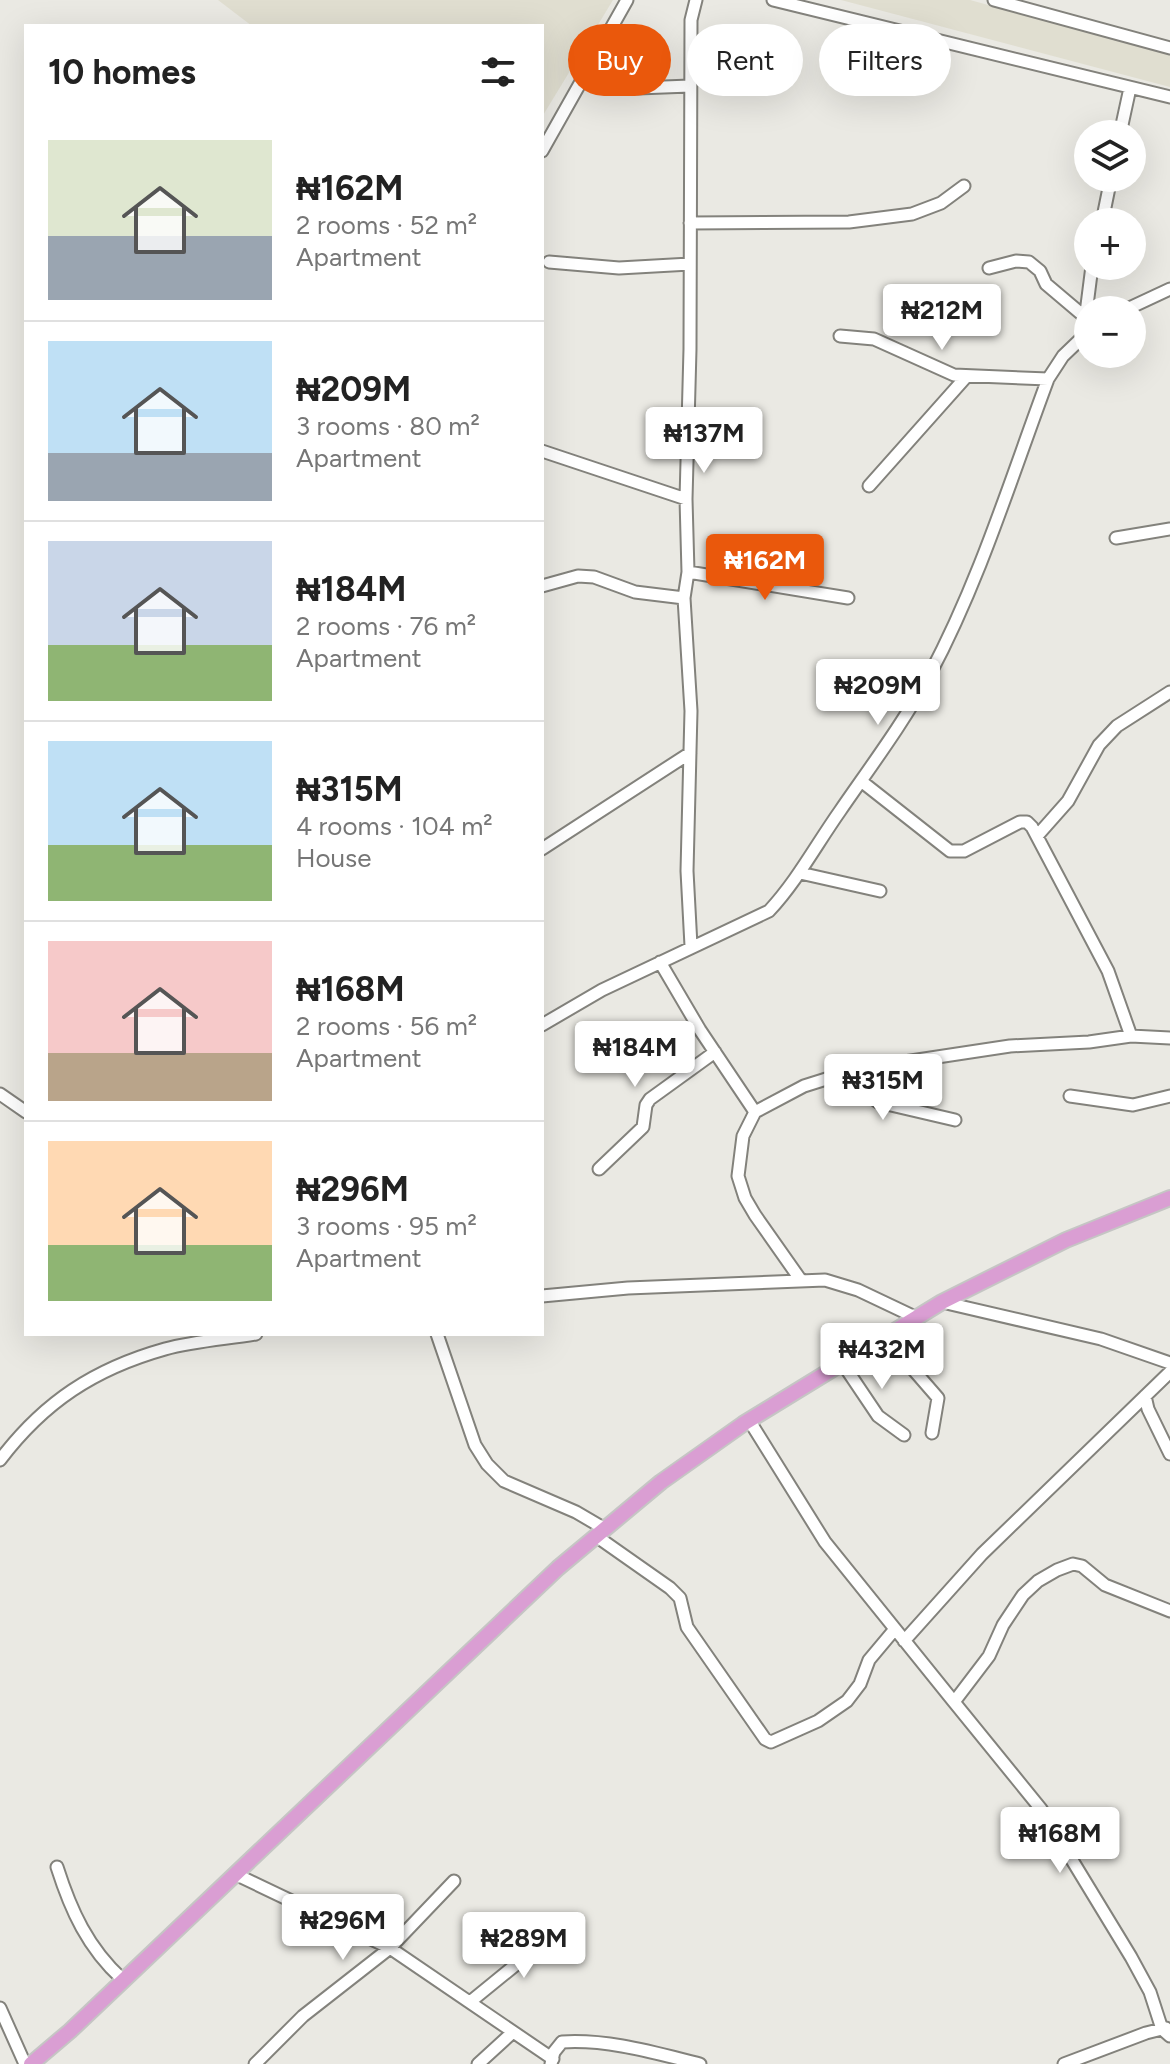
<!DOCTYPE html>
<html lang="en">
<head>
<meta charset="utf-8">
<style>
  :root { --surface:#fff; --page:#f6f6f6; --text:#222; --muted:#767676; --line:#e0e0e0; --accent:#ea580c }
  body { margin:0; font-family:Figtree,sans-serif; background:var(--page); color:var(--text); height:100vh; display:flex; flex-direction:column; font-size:30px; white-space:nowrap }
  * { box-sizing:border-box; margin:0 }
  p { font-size:26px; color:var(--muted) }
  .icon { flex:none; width:44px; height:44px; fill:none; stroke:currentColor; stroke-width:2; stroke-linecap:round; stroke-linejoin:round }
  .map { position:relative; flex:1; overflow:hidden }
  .panel { position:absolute; left:24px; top:24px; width:520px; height:1312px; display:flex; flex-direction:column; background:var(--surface); border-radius:0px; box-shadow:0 8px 32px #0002 }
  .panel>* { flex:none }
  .guide { position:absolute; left:568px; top:24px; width:482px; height:72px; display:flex; gap:16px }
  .tools { position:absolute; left:1074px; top:120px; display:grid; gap:16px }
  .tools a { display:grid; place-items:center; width:72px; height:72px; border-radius:50%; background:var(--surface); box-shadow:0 8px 32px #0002; font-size:40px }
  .price { position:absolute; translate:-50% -68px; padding:0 18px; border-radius:8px; background:#fff; color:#222; font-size:26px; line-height:52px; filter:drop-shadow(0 2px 4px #0008) }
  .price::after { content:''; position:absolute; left:50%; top:48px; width:24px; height:18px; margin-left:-12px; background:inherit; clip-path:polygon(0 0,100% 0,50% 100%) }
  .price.selected { background:var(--accent); color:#fff }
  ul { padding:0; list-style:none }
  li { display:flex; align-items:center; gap:24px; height:200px; padding:0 24px }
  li+li { border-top:2px solid var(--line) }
  li span { display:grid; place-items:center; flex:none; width:224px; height:160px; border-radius:0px; color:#555 }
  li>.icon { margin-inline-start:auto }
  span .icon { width:96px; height:96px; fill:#fffc; stroke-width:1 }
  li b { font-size:34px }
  h2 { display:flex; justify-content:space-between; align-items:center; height:96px; padding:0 24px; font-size:34px }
  .pill { padding:0 28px; border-radius:36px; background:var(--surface); box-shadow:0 8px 32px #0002; font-size:28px; line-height:72px }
  .pill.selected { background:var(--accent); color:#fff }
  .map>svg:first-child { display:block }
</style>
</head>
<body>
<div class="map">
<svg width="1170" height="2064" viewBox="0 0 1170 2064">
  <rect width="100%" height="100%" fill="#eae9e3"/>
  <path fill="#e0ded0" d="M218,0H613L542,117V26H252Z
    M841,0H970L1170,55V87Z"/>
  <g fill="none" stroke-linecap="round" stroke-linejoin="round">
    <defs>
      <path id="minor" d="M773,0L1170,97
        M994,0L1170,48
        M638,88L690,86
        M1120,134L1130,88
        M542,151L627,0
        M1102,222L1111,178
        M690,223L849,222L912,214L941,203L964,186
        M549,262L619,268L690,264
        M989,268L1016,261L1029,262L1040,271L1046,284L1085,317
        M1125,310L1170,289
        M1085,321L1092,266
        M840,336L874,339L954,375L1048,379
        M542,451L686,499
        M869,486L966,377
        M1116,538L1170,529
        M688,572L848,598
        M542,586L578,576L594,577L635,592L684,598
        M861,781L950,851H964L1020,822H1027L1032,827L1108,971L1131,1036
        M1037,836L1068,801L1099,745L1117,726L1170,692
        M542,849L690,753
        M800,873L880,891
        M691,946L687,871L691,711L684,598L688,572L686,499L690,349L691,20L696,0
        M660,962L700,1030L755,1112
        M542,1025L602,990L769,911C797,881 816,845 840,811C871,766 904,722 930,674C980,580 1011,478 1048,379L1063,356L1088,332
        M858,1069L865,1092L878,1102L955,1120
        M0,1094L26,1112
        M1070,1096L1133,1105L1170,1096
        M599,1169L643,1127L646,1105L650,1099L715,1052
        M800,1279L755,1215L745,1198L738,1176L743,1136L755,1112L804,1086L858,1069L1010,1046L1089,1042L1131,1036L1170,1038
        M542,1296L628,1288L825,1280L858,1290L917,1318
        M942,1302L1101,1339L1170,1363
        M437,1334L475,1445L487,1464L504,1481L576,1512L605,1529
        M885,1337L938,1398L932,1433
        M843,1364L878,1416L904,1435
        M1145,1396L1148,1409L1170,1454
        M749,1420L825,1542L954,1702L989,1656L1003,1625L1023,1595L1038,1581L1057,1570L1073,1564L1082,1566L1105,1585L1170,1611
        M0,1460C44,1402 94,1369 165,1349C194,1341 226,1339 256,1334
        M596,1536L670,1588L680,1598L687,1627L765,1739L771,1742L818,1721L847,1701L860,1684L869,1660L895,1629
        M904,1641L982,1554L1170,1372
        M954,1702L1041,1809L1131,1957L1150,1992L1162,2029L1170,2036
        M57,1867C71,1911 88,1948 122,1979
        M235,1874L390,1948L553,2059
        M470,2002L556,1932
        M0,2008L25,2064
        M255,2064L303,2016L390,1948L454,1881
        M478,2064L512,2033
        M551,2064L554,2052L562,2042C609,2039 655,2053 700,2064
        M1064,2064L1146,2033L1166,2028"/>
      <path id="major" d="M31,2064L70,2031L558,1568L661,1482L743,1424L942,1302L1066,1240L1170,1198"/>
    </defs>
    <use href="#minor" stroke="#83827c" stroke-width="15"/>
    <use href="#major" stroke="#c5c5c4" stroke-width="18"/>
    <use href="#minor" stroke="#fff" stroke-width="11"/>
    <use href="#major" stroke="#da9ed3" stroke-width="14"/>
  </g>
</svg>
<div class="tools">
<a><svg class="icon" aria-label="layers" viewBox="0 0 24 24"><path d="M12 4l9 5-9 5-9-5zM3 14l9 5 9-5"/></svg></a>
<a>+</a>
<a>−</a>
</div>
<b class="price" style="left:942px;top:352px">₦212M</b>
<b class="price" style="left:704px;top:475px">₦137M</b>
<b class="price selected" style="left:765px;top:602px">₦162M</b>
<b class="price" style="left:878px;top:727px">₦209M</b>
<b class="price" style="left:635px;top:1089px">₦184M</b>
<b class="price" style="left:883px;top:1122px">₦315M</b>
<b class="price" style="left:882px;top:1391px">₦432M</b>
<b class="price" style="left:1060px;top:1875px">₦168M</b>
<b class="price" style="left:343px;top:1962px">₦296M</b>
<b class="price" style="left:524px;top:1980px">₦289M</b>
<div class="guide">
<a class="pill selected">Buy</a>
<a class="pill">Rent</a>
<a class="pill">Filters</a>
</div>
<section class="panel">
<h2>10 homes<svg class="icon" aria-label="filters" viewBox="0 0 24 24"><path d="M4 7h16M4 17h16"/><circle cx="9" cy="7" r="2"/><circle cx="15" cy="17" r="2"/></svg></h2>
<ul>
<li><span style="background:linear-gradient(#dfe7d0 60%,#9aa5b1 0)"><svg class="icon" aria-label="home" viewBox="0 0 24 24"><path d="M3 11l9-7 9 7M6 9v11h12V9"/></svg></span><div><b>₦162M</b><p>2 rooms · 52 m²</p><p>Apartment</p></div></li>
<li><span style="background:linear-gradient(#bfe0f5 70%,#9aa5b1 0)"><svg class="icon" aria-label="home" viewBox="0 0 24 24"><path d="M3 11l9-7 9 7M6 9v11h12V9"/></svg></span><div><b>₦209M</b><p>3 rooms · 80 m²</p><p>Apartment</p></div></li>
<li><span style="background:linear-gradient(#c9d6e8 65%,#8fb573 0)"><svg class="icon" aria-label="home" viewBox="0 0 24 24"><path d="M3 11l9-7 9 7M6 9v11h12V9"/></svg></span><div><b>₦184M</b><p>2 rooms · 76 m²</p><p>Apartment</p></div></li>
<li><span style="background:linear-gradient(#bfe0f5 65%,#8fb573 0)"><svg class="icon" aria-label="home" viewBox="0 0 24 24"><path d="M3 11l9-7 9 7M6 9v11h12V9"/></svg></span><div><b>₦315M</b><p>4 rooms · 104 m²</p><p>House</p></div></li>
<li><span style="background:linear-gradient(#f6c9c9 70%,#b9a48a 0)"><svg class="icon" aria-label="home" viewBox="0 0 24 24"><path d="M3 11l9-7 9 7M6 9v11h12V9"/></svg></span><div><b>₦168M</b><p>2 rooms · 56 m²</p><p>Apartment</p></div></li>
<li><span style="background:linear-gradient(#ffd9b3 65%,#8fb573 0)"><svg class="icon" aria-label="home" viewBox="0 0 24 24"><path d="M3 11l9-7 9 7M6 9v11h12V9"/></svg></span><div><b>₦296M</b><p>3 rooms · 95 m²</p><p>Apartment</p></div></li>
</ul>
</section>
</div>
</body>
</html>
